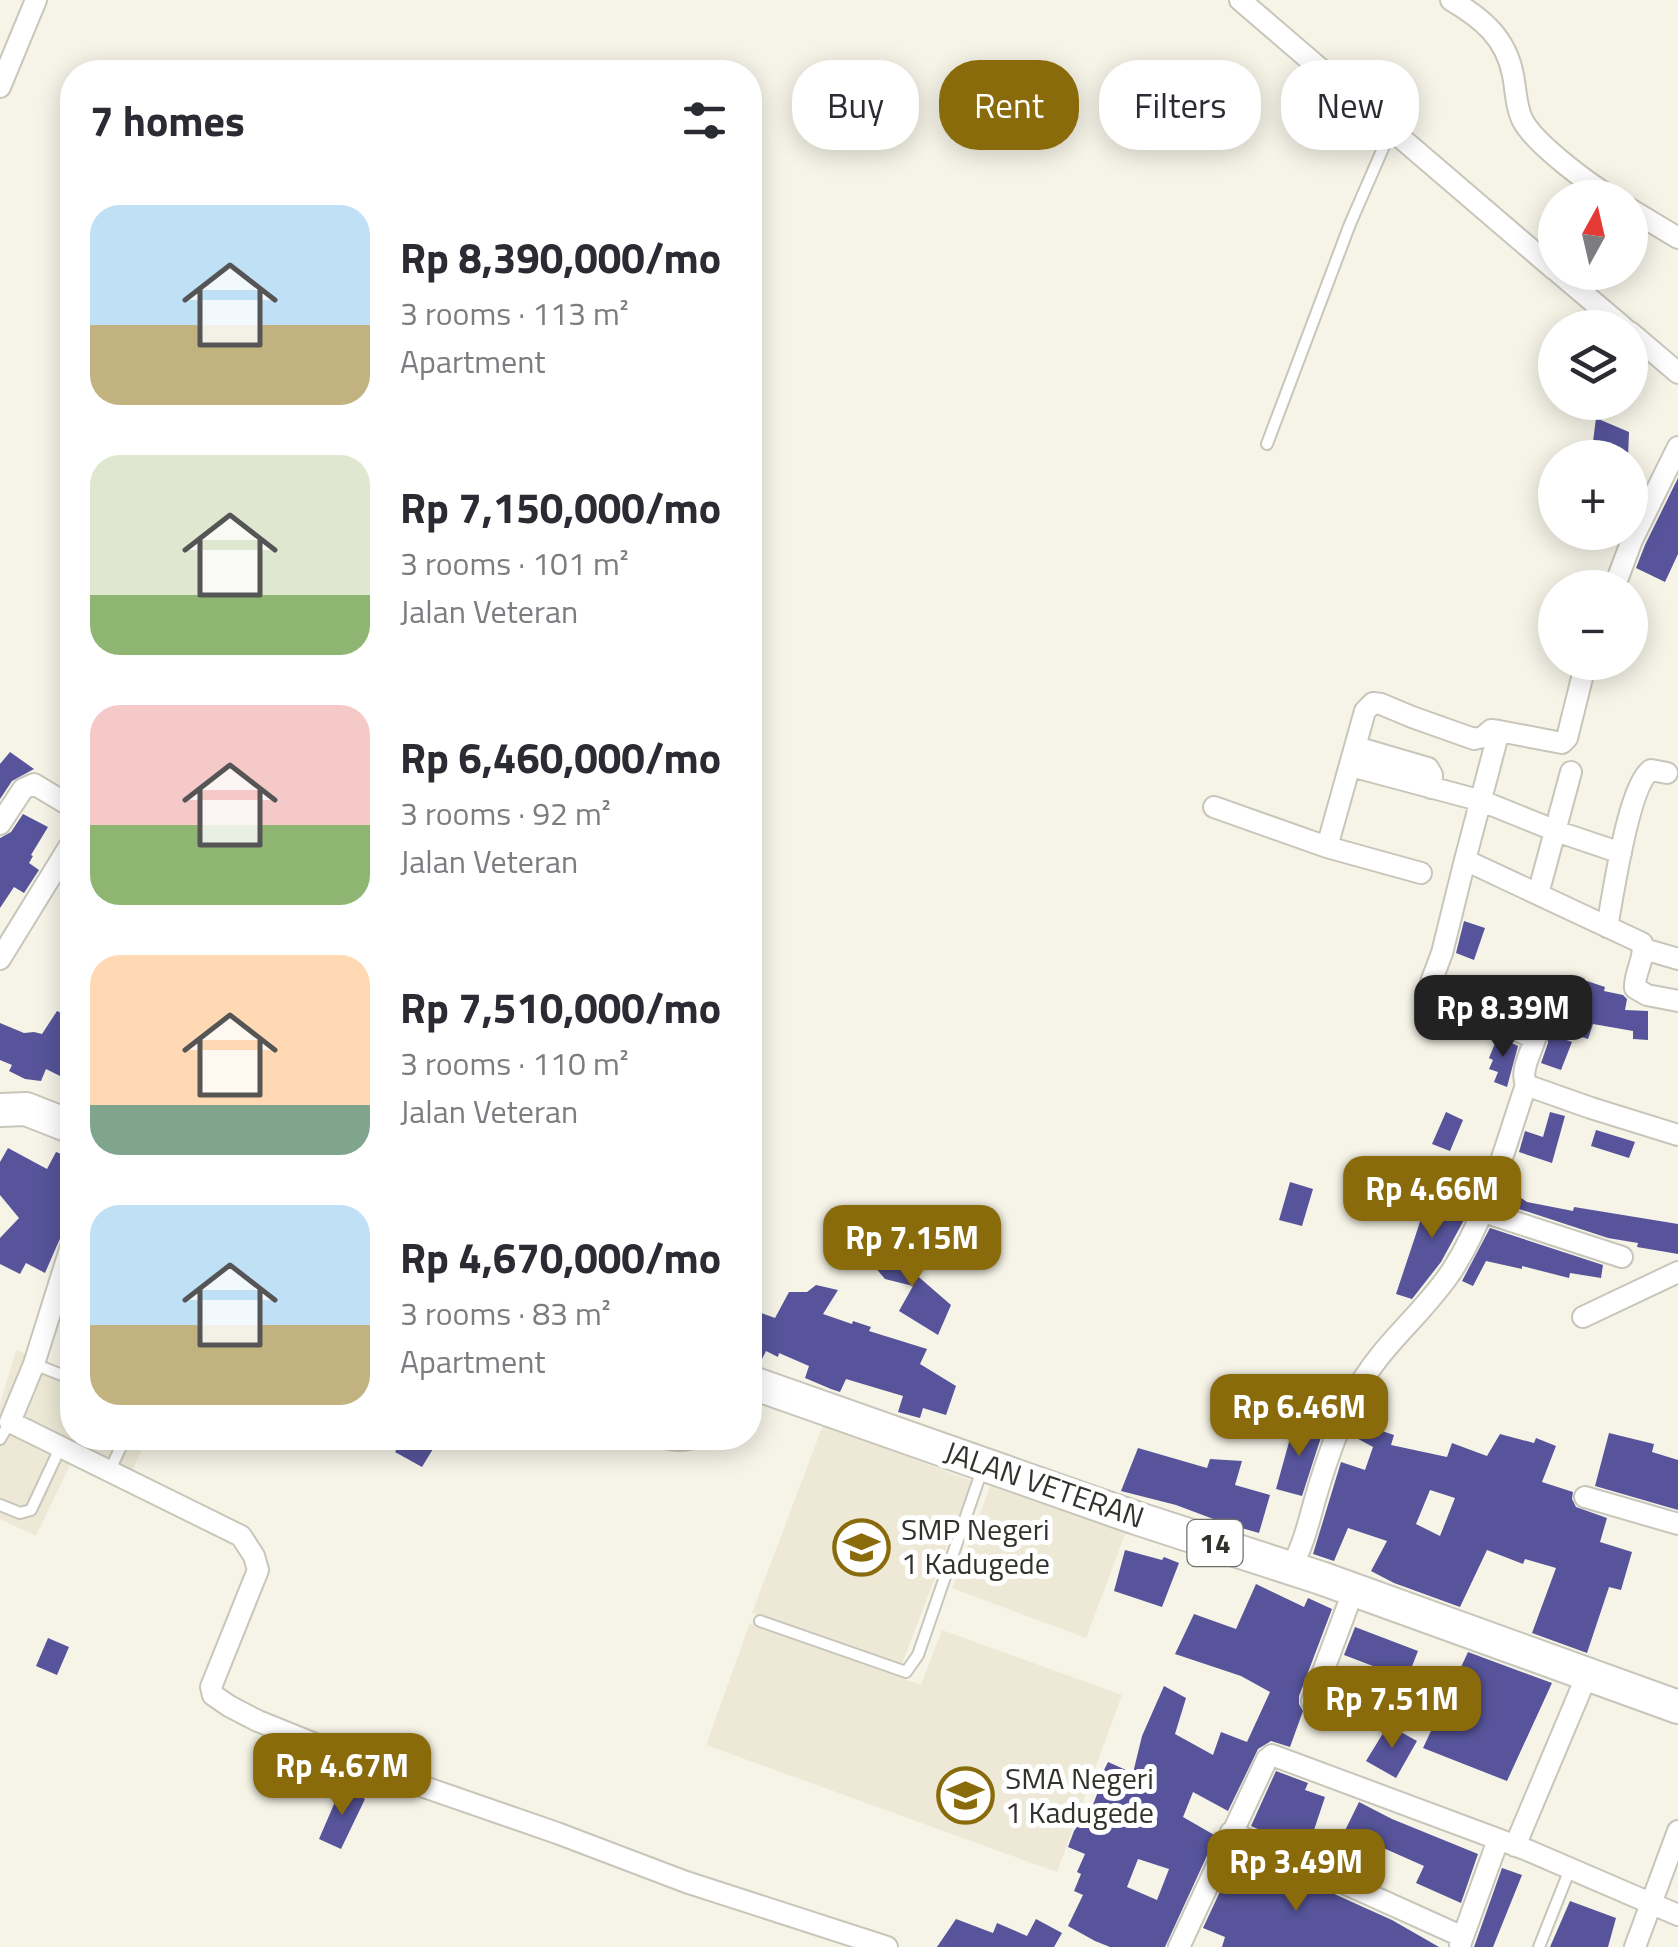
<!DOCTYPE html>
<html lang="en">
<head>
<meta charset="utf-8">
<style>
  :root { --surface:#fff; --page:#f2f2f3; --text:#2b2b33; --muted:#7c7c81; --accent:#8a6b0b }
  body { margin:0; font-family:"Titillium Web",sans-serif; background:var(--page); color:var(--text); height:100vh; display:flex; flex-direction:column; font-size:38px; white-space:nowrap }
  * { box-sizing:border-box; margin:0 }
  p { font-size:32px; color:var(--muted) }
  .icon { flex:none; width:55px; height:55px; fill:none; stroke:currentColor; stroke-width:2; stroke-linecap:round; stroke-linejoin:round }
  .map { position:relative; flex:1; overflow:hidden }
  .sheet { position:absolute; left:60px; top:60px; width:702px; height:1390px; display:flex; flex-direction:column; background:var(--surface); border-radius:40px; box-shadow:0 5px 25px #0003 }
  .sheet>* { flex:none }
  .banner { position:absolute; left:792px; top:60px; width:735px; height:90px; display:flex; gap:20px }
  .needle { width:65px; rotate:8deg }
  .fabs { position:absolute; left:1538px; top:180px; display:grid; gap:20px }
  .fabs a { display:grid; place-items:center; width:110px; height:110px; border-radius:50%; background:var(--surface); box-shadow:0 5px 25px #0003; font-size:50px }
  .price { position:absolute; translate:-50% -85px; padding:0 22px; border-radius:20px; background:var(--accent); color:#fff; font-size:32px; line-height:65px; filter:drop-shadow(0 2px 5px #0008) }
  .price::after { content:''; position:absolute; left:50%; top:60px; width:30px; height:22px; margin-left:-15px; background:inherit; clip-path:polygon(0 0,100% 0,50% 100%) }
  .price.active { background:#222; color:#fff }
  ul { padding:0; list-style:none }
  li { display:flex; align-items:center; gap:30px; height:250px; padding:0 30px }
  li span { display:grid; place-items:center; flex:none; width:280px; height:200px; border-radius:30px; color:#555 }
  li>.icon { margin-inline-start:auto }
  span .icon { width:120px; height:120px; fill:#fffc; stroke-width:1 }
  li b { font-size:42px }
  h2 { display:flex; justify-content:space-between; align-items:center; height:120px; padding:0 30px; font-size:42px }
  .chip { padding:0 35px; border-radius:40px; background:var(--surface); box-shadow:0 5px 25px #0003; font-size:35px; line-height:90px }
  .chip.active { background:var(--accent); color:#fff }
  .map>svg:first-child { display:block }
</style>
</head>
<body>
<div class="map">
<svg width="1678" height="1947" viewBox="0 0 1678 1947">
  <rect width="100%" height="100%" fill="#f6f4e7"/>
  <path fill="#ede9d6" d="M16,1350L72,1372V1438H147L125,1487L72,1461L36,1536L0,1519V1404Z
    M823,1425L972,1481L900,1669L752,1613Z
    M992,1482L1126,1532L1086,1638L952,1588Z
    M750,1623L921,1685L942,1630L1122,1695L1057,1872L706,1745Z"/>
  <path fill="#57549b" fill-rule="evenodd" d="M1596,418L1629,432L1628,458H1591Z
    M1678,478V554L1665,582L1636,568L1645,545Z
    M10,752L34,769L12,781L0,799V764Z
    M23,814L48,827L31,855L33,856L29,863L39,870L24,893L14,887L0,908V838L11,832Z
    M1464,921L1485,928L1474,960L1456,953Z
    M1587,981L1605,987L1604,991L1623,995L1627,999L1625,1010L1648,1011V1040L1633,1039V1031L1593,1024L1588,1039L1570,1033Z
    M57,1011L72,1018V1082L46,1069L41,1081L25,1079L9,1071L12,1065L0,1060V1023L24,1033L34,1032L42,1034Z
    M1547,1033L1572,1042L1561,1070L1541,1063L1548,1043Z
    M1498,1036L1518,1046L1507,1087L1494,1082L1498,1072L1489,1069L1493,1060L1489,1058Z
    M1446,1112L1463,1120L1450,1151L1432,1144Z
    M1550,1112L1565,1116L1552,1163L1519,1152L1525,1131L1543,1137Z
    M1596,1130L1635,1142L1629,1158L1591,1146Z
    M8,1148L47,1169L56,1152L72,1158V1230L62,1234L45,1273L26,1263L20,1274L0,1264V1238L19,1218L0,1195V1162Z
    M1290,1182L1313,1189L1302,1226L1279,1220Z
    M1506,1188L1527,1202L1573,1211L1574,1207L1678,1224V1254L1637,1247L1638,1243L1608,1238L1501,1203Z
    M1434,1189L1469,1204L1464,1220L1441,1262L1412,1299L1396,1294L1422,1216Z
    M1490,1228L1603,1265L1601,1278L1570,1273L1569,1278L1522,1266V1269L1486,1261L1473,1286L1462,1281Z
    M875,1239L951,1305L938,1335L899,1311L913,1286L885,1279L869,1260Z
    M816,1285L838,1290L823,1314L852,1324L853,1321L871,1327L869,1331L927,1349L920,1364L956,1386L946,1415L923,1408L920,1418L898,1412L903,1396L846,1379L840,1392L831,1389L805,1378L809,1366L779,1353L778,1357L766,1351L761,1361H750V1309L775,1318L789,1292H807Z
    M1308,1383L1338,1388L1334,1404L1305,1400Z
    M1360,1414L1370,1419L1367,1426L1394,1435L1391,1445L1447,1457L1452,1443L1487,1456L1500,1434L1534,1443L1536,1438L1556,1446L1542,1482L1573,1492L1572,1499L1576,1507L1607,1518L1600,1542L1632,1552L1621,1590L1609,1587L1587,1653L1532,1633L1556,1568L1525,1559L1523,1564L1487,1550L1460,1607L1394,1583L1371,1571L1387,1541L1348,1528L1334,1561L1313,1554L1341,1462L1365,1470L1373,1447L1351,1435ZM1430,1490L1455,1498L1440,1536L1416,1524Z
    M1294,1424L1323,1431L1302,1496L1276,1489Z
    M1609,1433L1654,1444L1652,1452L1678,1460V1510L1595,1486Z
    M403,1438H424L436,1444L422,1467L395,1452Z
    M1138,1448L1207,1468L1210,1459L1242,1461L1235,1485L1270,1495L1259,1533L1224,1523L1176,1505L1121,1491Z
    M1125,1550L1162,1560L1164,1557L1179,1563L1162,1607L1114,1591Z
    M1256,1584L1304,1607L1308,1598L1332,1609L1299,1696V1704L1303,1711L1290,1747L1271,1741L1258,1749L1228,1811L1193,1792L1183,1817L1216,1836L1165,1947H1110L1095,1941L1068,1926L1083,1895L1074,1891L1081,1874L1077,1872L1085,1854L1068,1847L1074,1831L1089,1809L1091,1810L1102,1781L1099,1780L1108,1762L1133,1773L1142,1736L1164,1686L1186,1698L1175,1734L1213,1755L1221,1732L1247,1742L1270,1692L1241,1676L1175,1654L1194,1614L1236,1629ZM1138,1859L1169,1869L1157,1900L1127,1887Z
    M1355,1627L1418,1651L1407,1679L1344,1655Z
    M48,1638L69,1647L57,1675L36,1666Z
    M1468,1652L1552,1683L1507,1781L1423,1748L1438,1716L1402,1701L1412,1677L1449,1693Z
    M1334,1682L1365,1695L1349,1731L1310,1714L1321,1711Z
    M1388,1725L1417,1741L1396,1778L1366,1761Z
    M1276,1771L1308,1783L1305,1790L1325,1797L1312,1836L1335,1851L1359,1802L1392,1819L1478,1854L1461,1903L1416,1883L1424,1866L1372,1843L1356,1873L1251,1826Z
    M341,1788L365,1799L341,1849L319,1839Z
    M1239,1851L1392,1920L1439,1947H1222L1225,1937L1203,1928Z
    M1502,1868L1522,1875L1493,1947H1474Z
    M1570,1901L1616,1918L1608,1947H1550Z
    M956,1919L993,1933L997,1923L1027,1936L1036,1919L1062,1933L1054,1947H937Z"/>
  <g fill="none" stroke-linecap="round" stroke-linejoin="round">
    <defs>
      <path id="service" d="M1267,444L1350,224L1391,130
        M34,1364L72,1379
        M654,1438C672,1449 691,1446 710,1438
        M0,1439L10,1422
        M110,1470L125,1438
        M0,1505L20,1513L31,1510L61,1446
        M760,1621L906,1672L918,1655L982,1470
        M1539,1947L1570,1869"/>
      <path id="minor" d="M1240,0L1555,270
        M1451,0C1482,18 1506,38 1513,75C1516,90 1516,108 1523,121C1536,145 1588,183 1612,198
        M0,87L36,0
        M1630,209L1678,238
        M1558,272L1624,328
        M1630,332L1678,373
        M1614,588L1632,540L1678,447
        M1586,662L1567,738L1562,743L1499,731L1465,860L1642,943C1646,958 1634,972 1635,988L1647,995L1678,1001
        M1356,747L1428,768L1432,775L1431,788
        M1351,766L1482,801L1556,831L1621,853
        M1214,807L1327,847L1421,873
        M0,824L23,789L34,784L72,807
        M1327,847L1365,711L1373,703L1381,704L1412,717L1474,739L1483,737L1491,730L1499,731
        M1465,860L1442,953L1431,982L1432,987L1535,1039C1531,1053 1520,1070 1526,1085L1591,1108L1678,1135
        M1538,894L1571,772
        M1607,927C1613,897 1628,785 1651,770L1667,773
        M1644,949L1678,959
        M0,959L72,842
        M1481,1211L1622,1257
        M72,1243L34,1364L10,1422L241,1536L254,1556L258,1570L211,1687L213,1695L229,1706L258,1721L404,1780L557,1833L686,1882L887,1947
        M1583,1317L1678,1272
        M1585,1497L1678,1524
        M1291,1567C1304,1545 1309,1520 1316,1496C1326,1462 1338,1427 1354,1395C1379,1346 1424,1314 1453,1269C1488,1214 1505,1146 1526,1085
        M1312,1701L1354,1589
        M1231,1832L1463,1937
        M1515,1846L1587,1675
        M1460,1945L1498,1840
        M1179,1947L1267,1759L1272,1755L1527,1850L1678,1915
        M1635,1947L1678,1831"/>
      <path id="trunk" d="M0,1110L26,1109L72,1127
        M750,1382L1136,1518L1321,1578L1678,1707"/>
    </defs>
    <use href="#service" stroke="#c8c6ba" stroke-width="14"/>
    <use href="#minor" stroke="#c8c6ba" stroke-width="24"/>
    <use href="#trunk" stroke="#c8c6ba" stroke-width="36"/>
    <use href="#service" stroke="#fff" stroke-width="10"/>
    <use href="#minor" stroke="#fff" stroke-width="20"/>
    <use href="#trunk" stroke="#fff" stroke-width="32"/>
  </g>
  <defs>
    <symbol id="school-ring" viewBox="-11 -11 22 22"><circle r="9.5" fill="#fff" stroke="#8a6b0b" stroke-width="1.5"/><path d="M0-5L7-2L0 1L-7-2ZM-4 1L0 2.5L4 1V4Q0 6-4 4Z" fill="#8a6b0b"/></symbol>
  </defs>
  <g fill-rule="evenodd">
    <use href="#school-ring" x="830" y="1516" width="63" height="63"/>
    <use href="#school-ring" x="934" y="1764" width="63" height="63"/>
  </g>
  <g text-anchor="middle" stroke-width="10" stroke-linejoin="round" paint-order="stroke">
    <rect fill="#fff" stroke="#70706c" stroke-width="2.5" x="1187.5" y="1520" width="55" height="46" rx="8"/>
    <g font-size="28" font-weight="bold" fill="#33322d">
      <text x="1215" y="1553">14</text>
    </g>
    <g font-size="30" fill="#33322d" stroke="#fff">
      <text transform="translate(1044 1485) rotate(19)" y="10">JALAN VETERAN</text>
    </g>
    <g font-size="30" fill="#33322d" stroke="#fff" text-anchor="start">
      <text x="901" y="1540">SMP Negeri<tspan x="901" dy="34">1 Kadugede</tspan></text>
      <text x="1005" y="1789">SMA Negeri<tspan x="1005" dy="34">1 Kadugede</tspan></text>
    </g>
  </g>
</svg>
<div class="fabs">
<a><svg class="needle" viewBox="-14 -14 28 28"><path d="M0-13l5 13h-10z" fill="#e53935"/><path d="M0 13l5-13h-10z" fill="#7c7c81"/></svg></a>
<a><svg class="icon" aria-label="layers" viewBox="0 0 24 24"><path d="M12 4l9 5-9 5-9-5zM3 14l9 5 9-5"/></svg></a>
<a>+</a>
<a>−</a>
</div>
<b class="price active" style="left:1503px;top:1060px">Rp 8.39M</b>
<b class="price" style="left:1432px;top:1241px">Rp 4.66M</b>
<b class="price" style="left:912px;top:1290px">Rp 7.15M</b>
<b class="price" style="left:1299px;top:1459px">Rp 6.46M</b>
<b class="price" style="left:1392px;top:1751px">Rp 7.51M</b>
<b class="price" style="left:342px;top:1818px">Rp 4.67M</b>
<b class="price" style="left:1296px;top:1914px">Rp 3.49M</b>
<div class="banner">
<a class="chip">Buy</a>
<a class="chip active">Rent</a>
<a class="chip">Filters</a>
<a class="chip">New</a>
</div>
<section class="sheet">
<h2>7 homes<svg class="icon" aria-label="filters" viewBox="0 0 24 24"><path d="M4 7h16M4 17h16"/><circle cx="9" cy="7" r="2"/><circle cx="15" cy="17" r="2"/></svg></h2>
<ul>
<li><span style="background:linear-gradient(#bfe0f5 60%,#c2b280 0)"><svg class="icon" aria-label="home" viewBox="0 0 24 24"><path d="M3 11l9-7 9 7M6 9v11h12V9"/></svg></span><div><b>Rp 8,390,000/mo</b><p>3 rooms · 113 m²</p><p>Apartment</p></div></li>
<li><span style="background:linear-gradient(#dfe7d0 70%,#8fb573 0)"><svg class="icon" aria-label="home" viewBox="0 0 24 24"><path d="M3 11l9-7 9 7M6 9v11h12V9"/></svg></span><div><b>Rp 7,150,000/mo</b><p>3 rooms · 101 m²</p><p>Jalan Veteran</p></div></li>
<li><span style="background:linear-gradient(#f6c9c9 60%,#8fb573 0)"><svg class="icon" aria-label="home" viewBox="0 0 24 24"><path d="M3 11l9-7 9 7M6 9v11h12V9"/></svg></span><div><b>Rp 6,460,000/mo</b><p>3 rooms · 92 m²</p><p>Jalan Veteran</p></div></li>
<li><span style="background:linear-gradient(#ffd9b3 75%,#7fa58c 0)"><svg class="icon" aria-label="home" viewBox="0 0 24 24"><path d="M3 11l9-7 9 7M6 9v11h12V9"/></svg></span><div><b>Rp 7,510,000/mo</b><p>3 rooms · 110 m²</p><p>Jalan Veteran</p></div></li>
<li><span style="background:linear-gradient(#bfe0f5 60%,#c2b280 0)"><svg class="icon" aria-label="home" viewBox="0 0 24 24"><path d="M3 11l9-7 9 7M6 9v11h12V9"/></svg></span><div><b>Rp 4,670,000/mo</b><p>3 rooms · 83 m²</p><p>Apartment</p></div></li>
</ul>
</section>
</div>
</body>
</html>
